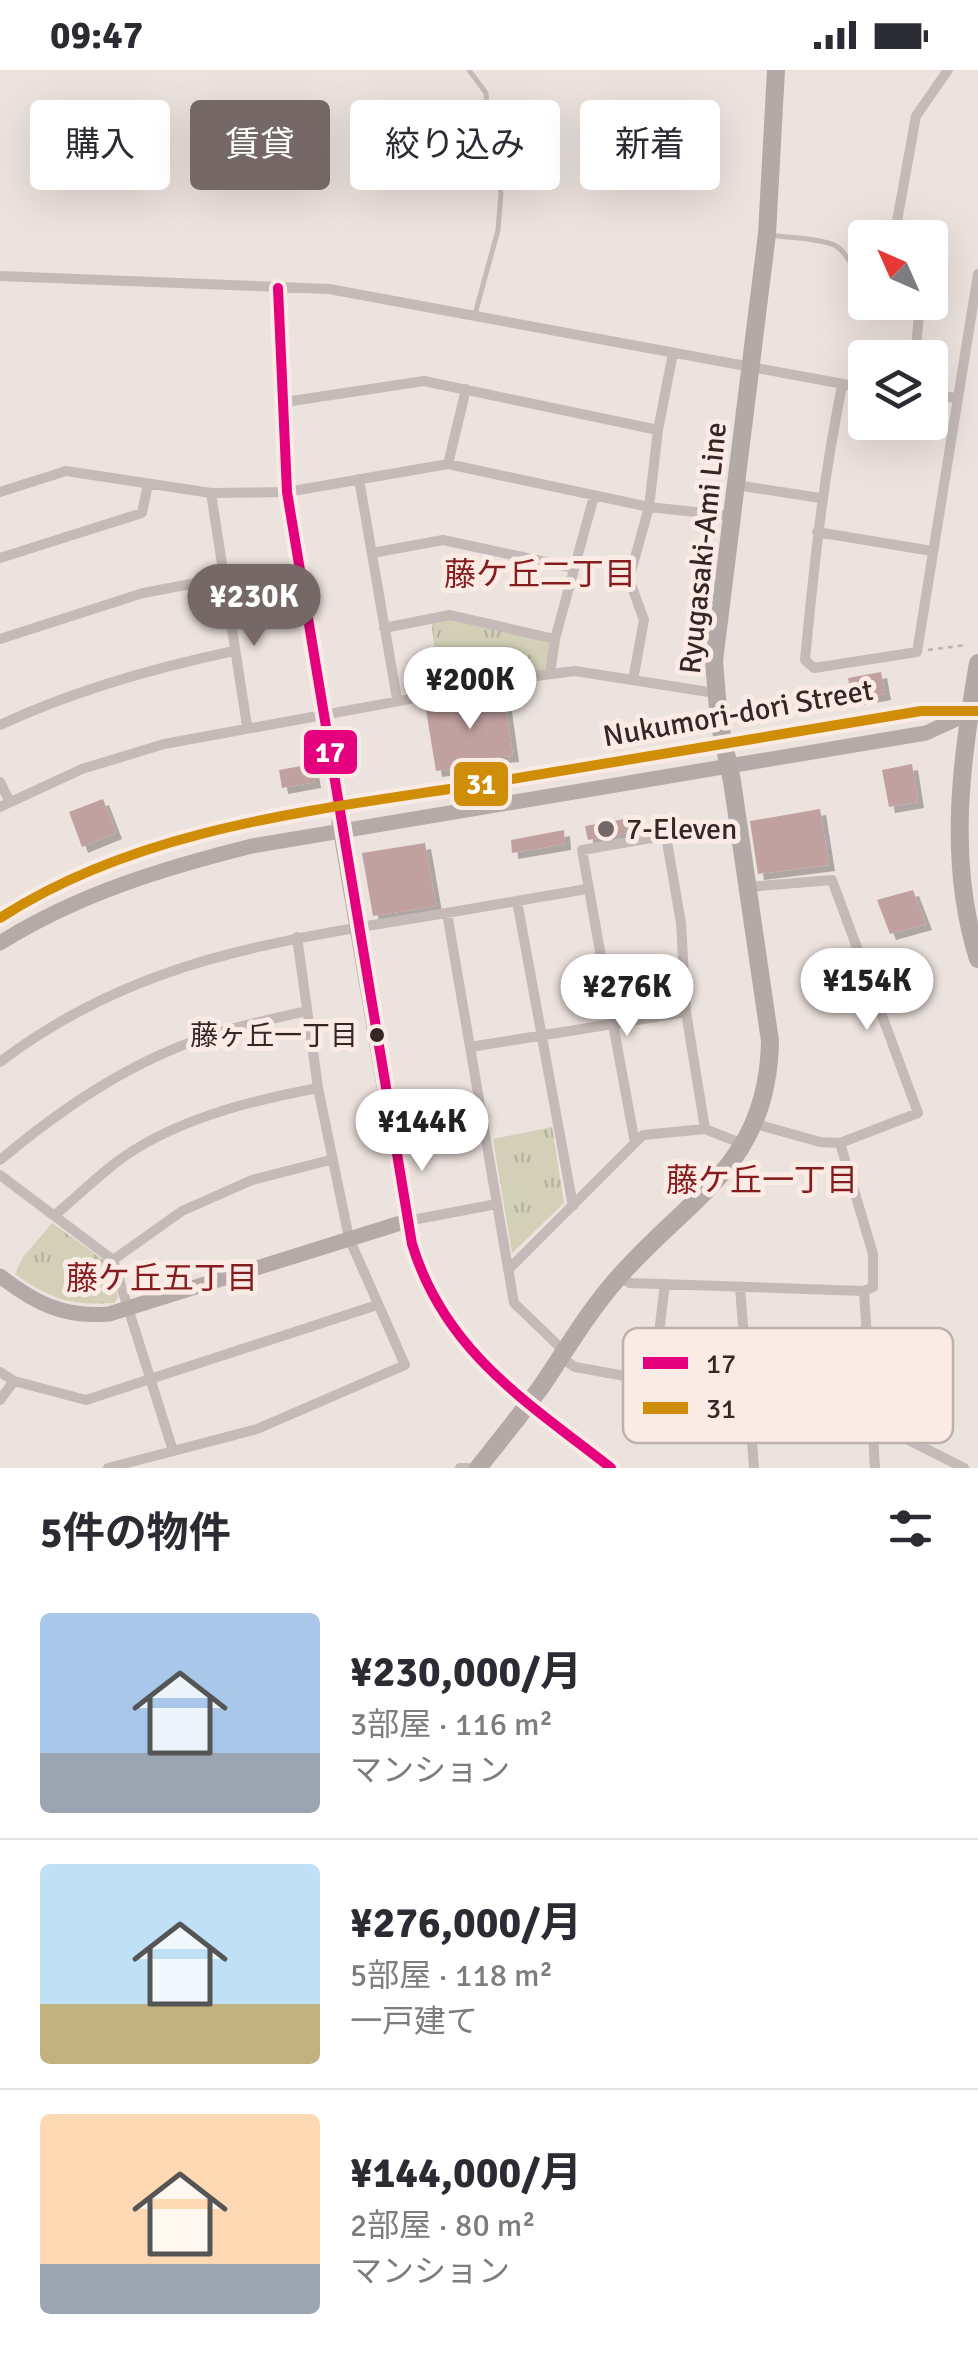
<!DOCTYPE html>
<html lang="ja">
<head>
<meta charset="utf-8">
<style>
  :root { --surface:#fff; --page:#f7f7f7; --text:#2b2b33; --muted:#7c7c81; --line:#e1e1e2; --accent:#756866 }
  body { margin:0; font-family:Signika,"Noto Sans JP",sans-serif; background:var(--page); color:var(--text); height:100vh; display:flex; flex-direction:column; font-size:38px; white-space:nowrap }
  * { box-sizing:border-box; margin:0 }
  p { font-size:32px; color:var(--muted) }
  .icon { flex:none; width:55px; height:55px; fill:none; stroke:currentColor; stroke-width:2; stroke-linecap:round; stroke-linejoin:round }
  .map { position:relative; height:1398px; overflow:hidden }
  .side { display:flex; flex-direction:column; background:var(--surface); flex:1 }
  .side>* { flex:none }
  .top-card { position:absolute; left:30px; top:30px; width:920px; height:90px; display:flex; gap:20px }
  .needle { width:65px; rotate:315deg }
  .controls { position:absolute; left:848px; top:150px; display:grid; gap:20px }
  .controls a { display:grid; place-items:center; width:100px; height:100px; border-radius:10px; background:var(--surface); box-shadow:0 10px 40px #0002; font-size:50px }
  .price { position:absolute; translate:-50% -85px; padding:0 22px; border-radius:35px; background:#fff; color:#222; font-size:32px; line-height:65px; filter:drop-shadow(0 2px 5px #0008) }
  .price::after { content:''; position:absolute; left:50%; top:60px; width:30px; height:22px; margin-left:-15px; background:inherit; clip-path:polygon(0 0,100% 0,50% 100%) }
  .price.active { background:var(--accent); color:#fff }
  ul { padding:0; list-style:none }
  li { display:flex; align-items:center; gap:30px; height:250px; padding:0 40px }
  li+li { border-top:2px solid var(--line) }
  li span { display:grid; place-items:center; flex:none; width:280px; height:200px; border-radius:10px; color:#555 }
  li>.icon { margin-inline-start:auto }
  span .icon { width:120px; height:120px; fill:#fffc; stroke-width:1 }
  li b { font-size:42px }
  h2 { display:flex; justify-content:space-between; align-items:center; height:120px; padding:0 40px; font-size:42px }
  .pill { padding:0 35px; border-radius:10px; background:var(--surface); box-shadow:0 10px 40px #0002; font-size:35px; line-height:90px }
  .pill.active { background:var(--accent); color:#fff }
  .status { display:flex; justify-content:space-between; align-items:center; height:70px; padding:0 50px; background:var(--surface); direction:ltr }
  .status svg { height:28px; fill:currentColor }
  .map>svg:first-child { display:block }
</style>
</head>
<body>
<div class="status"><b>09:47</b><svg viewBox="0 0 49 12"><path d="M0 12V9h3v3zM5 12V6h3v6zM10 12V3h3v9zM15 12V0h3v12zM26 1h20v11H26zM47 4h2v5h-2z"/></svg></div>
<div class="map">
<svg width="978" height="1398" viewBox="0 0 978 1398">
  <defs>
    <pattern id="park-tufts" width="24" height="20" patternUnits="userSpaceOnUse" patternTransform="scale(2.5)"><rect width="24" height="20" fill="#d3d0b8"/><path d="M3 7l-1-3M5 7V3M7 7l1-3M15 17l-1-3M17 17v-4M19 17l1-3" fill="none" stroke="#b6b39e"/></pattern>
    <filter id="shadow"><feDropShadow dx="6" dy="6" stdDeviation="0" flood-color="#0004"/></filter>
  </defs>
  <rect width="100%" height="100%" fill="#ece2de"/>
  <path fill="url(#park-tufts)" d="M450,545L555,569L550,604L440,622L431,549Z
    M552,1057L564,1133L512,1183L493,1069Z
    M52,1153L109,1194L118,1227L114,1233C70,1236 51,1229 15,1204L23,1187Z"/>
  <path fill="#c0a19f" filter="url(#shadow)" d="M881,602L885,624L852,630L848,608Z
    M504,622L513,686L490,688L486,694L436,701L426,640L449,636L448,631Z
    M312,694L315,712L282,718L279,700Z
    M912,694L918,732L889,737L882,700Z
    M103,729L116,763L82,777L69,742Z
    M820,739L829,795L758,804L750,751Z
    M625,749L626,763L588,770L585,756Z
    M564,760L565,774L512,783L511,770Z
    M425,773L436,836L373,846L362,783Z
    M913,820L926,854L890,864L877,830Z"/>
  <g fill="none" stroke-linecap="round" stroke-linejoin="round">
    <path stroke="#bdb2b0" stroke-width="2.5" stroke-dasharray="5 5" stroke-linecap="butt" d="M928,580L966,575"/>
    <path stroke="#c5bab7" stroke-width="5" d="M469,0L486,23L489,80L501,123L498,160L475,244
      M770,165C787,168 822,168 836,176C849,183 846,196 865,204"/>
    <path stroke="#c5bab7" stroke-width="10" d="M894,168L916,46L948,0
      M0,206L329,219L865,318
      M278,218L287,422L337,738
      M915,288L919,244L916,232
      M842,316C823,409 814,496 805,590L814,598L917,582L978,204
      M930,325L957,328
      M285,332L424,311L658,360
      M448,394L466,319
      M359,409L397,629
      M736,415L820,428
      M0,422L66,401L211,423L287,422L448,394L649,437L732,446
      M211,423L247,656
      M817,462L932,481
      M372,483L443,470L574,498
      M0,488L142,443L148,414
      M384,558L450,545L555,569
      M0,569L143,523L223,508
      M550,604L555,569L594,426
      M633,610L644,550L629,509L649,437L658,360L673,283
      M0,655C75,620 153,598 234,581
      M0,712L10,732
      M0,737L82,699L164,674L536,606L575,601L715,623
      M666,766L681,853L686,942
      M748,817L832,810L918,1043L840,1073L820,1072L756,1054
      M517,831L573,1136
      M447,843L514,1233L564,1281
      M470,977L613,954L582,780L738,753
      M0,992C121,900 245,876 391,852C456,842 521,830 587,819
      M635,1073L613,954L686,942L705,1059
      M840,1073L873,1184V1217L864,1221L875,1398
      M0,1090C66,1035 134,989 217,963C246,954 277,948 306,941
      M0,1105L113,1190
      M55,1145C75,1128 94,1110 114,1094C171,1050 249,1031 318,1018
      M407,1151L497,1134
      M508,1200L643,1065L705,1059L743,1074
      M619,1207L630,1213L864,1221
      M740,1217L754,1398
      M560,1287L575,1297L653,1311L665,1214
      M0,1302L14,1311L86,1330L377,1235
      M0,1330L14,1311
      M871,1351L964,1398
      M173,1381L113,1190L182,1141L252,1110L330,1090
      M108,1398L257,1359L405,1295L349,1168L318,1018L297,867
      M460,1398H468"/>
    <path stroke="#b5aaa8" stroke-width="15" d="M339,752L407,1151C436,1277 516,1323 611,1398
      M0,848C145,754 328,739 494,712C636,689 778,664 921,641H978
      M0,873C78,824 164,798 252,776L926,663L965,645
      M0,1206C35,1233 64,1248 109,1244L407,1151"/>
    <path stroke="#b3a9a7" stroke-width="18" d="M978,593C961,693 947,790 978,889
      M541,1317C566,1280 588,1242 617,1209C689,1126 768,1096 770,971L732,711L719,651L714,591L767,164L776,0
      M478,1398L516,1350"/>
    <path stroke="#b3a9a7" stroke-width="18" d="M516,1350L541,1317"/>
    <defs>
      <path id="bus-1" d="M278,218L287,422L412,1174C445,1282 527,1332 611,1398"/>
      <path id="bus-2" d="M0,848C145,754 328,739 494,712C636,689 778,664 921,641H978"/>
    </defs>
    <use href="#bus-1" stroke="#faebe5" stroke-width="18"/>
    <use href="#bus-2" stroke="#faebe5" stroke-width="18"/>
    <use href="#bus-1" stroke="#e5007d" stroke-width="10"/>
    <use href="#bus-2" stroke="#d08d08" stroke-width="10"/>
  </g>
  <circle fill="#756866" stroke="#faebe5" stroke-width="4" cx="606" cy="759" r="10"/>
  <circle fill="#352726" stroke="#faebe5" stroke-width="4" cx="377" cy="965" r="9"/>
  <g text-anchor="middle" stroke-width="10" stroke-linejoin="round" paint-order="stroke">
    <g font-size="28" fill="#352726" stroke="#faebe5" text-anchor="end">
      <text x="358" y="975">藤ヶ丘一丁目</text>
    </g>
    <g font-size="30" fill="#352726" stroke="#faebe5">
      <text transform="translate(703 478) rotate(-84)" y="10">Ryugasaki-Ami Line</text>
      <text transform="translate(738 643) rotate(-10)" y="10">Nukumori-dori Street</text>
    </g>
    <g font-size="30" fill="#352726" stroke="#faebe5" text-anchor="start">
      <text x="626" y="769">7-Eleven</text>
    </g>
    <g font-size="32" fill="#871c1e" stroke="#faebe5">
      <text x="540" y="515">藤ケ丘二丁目</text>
      <text x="762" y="1121">藤ケ丘一丁目</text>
      <text x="162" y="1219">藤ケ丘五丁目</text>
    </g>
  </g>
  <rect x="623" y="1258" width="330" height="115" rx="15" fill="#faebe5" stroke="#bfb0ac" stroke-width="2.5"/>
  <rect x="643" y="1287" width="45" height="12" fill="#e5007d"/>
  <rect x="643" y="1332" width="45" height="12" fill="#d08d08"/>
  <g font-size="28" fill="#352726">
    <text x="706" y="1303">17</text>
    <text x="706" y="1348">31</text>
  </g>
  <g stroke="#faebe5" stroke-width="4">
    <rect x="302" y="658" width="57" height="48" rx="10" fill="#e5007d"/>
    <rect x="452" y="690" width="58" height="48" rx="10" fill="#d08d08"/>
  </g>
  <g font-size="28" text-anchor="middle" font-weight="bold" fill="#fff">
    <text x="330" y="692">17</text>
    <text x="481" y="724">31</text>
  </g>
</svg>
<div class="controls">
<a><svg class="needle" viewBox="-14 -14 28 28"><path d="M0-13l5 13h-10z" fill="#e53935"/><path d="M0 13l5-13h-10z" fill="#7c7c81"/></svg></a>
<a><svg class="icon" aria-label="layers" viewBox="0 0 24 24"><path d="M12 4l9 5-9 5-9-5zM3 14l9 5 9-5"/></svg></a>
</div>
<b class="price active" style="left:254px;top:579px">¥230K</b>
<b class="price" style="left:470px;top:662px">¥200K</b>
<b class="price" style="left:867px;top:963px">¥154K</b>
<b class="price" style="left:627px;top:969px">¥276K</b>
<b class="price" style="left:422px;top:1104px">¥144K</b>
<div class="top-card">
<a class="pill">購入</a>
<a class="pill active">賃貸</a>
<a class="pill">絞り込み</a>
<a class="pill">新着</a>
</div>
</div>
<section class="side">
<h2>5件の物件<svg class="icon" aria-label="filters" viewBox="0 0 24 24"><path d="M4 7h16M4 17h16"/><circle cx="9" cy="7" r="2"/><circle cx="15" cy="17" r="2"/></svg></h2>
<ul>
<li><span style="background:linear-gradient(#a9c7e8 70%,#9aa5b1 0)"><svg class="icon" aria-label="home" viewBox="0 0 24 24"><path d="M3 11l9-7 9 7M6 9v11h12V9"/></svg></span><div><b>¥230,000/月</b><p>3部屋 · 116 m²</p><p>マンション</p></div></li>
<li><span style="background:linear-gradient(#bfe0f5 70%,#c2b280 0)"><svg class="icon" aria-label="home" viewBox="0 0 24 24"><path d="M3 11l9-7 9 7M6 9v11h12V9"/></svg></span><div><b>¥276,000/月</b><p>5部屋 · 118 m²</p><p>一戸建て</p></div></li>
<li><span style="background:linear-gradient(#ffd9b3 75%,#9aa5b1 0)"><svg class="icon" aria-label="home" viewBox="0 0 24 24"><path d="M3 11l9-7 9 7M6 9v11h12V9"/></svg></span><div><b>¥144,000/月</b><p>2部屋 · 80 m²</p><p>マンション</p></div></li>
</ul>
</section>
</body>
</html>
